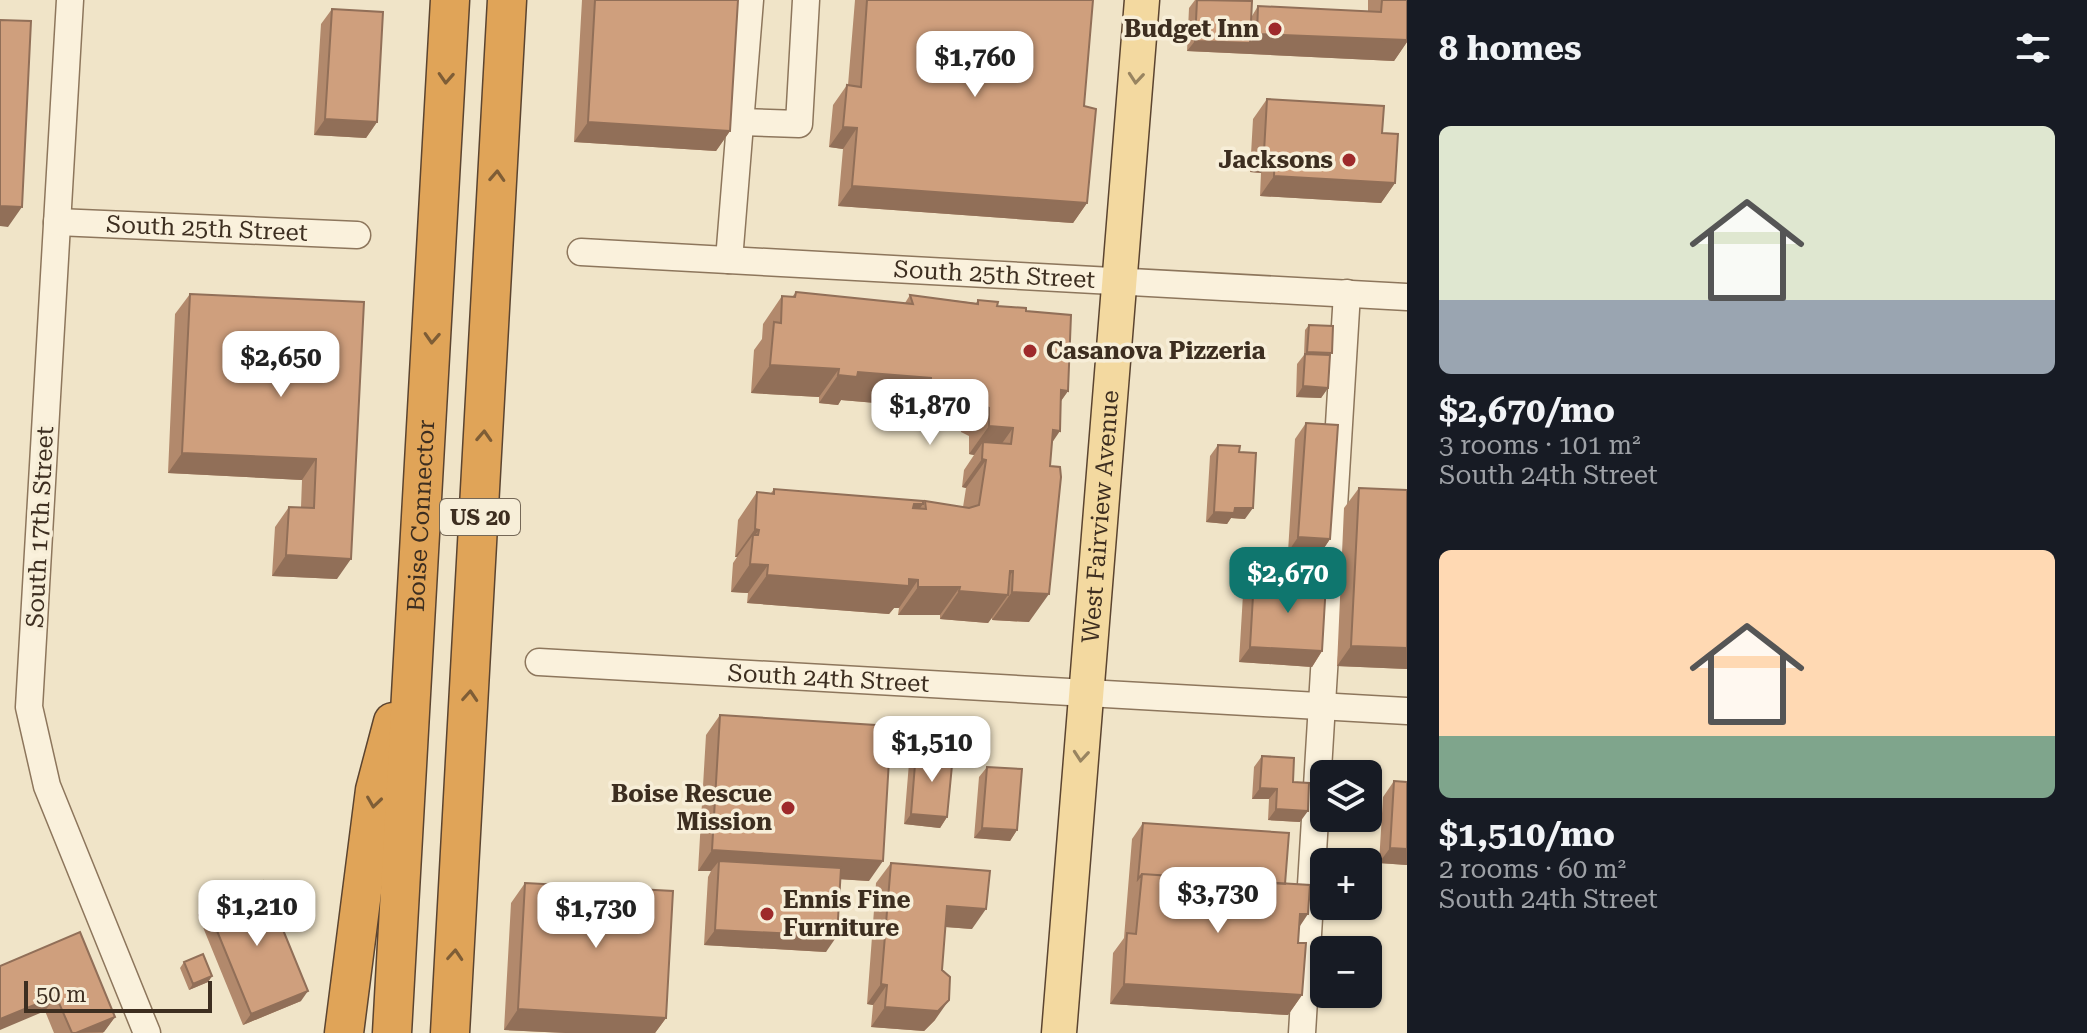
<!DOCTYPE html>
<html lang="en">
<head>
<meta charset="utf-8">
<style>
  :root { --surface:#171b24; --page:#242831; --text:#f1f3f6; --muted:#9ea1a6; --accent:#0f766e }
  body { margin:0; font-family:"Roboto Serif",serif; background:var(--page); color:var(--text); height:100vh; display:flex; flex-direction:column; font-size:30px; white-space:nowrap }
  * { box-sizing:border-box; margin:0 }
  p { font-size:26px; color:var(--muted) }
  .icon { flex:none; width:44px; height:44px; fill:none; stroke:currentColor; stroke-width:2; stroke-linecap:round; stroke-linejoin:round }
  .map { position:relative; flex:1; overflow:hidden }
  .details { display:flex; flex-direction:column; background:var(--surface); width:680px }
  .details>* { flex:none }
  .tools { position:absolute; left:1310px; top:760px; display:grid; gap:16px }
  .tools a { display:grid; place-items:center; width:72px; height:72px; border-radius:12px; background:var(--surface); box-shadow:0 2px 6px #0004; font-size:40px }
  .scale { position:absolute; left:24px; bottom:20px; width:188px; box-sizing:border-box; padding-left:8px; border:4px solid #3d2e20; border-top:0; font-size:22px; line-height:28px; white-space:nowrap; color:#3d2e20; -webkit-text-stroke:6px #f7eed8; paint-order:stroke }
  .price { position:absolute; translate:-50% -68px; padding:0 18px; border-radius:16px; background:#fff; color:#222; font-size:26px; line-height:52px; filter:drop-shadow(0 2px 4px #0008) }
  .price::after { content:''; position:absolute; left:50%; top:48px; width:24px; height:18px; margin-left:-12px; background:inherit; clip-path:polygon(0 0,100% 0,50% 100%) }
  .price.active { background:var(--accent); color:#fff }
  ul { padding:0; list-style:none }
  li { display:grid; align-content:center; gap:16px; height:424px; padding:0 32px }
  li span { display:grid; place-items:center; height:248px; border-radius:12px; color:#555 }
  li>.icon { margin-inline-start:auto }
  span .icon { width:144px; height:144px; fill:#fffc; stroke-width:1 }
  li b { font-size:34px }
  h2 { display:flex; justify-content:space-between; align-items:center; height:96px; padding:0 32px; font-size:34px }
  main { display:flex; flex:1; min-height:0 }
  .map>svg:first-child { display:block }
</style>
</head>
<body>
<main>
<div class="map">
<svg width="1407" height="1033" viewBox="0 0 1407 1033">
  <rect width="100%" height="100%" fill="#f0e4c8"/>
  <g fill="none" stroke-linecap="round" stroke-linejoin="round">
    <defs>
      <g id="minor">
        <path d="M70,0L29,707L47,786L147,1033"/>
        <path d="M741,122L799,124L806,0"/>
        <path id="s1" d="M57,222L357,235"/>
        <path id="s2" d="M581,252L1407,297"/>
        <path d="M729,260L750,0"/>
        <path id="s3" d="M539,662L1407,711"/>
        <path d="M1302,1033L1347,293"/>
      </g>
      <g id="major">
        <path id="s4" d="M1059,1033L1142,0"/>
      </g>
      <g id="highway">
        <path d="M344,1033L375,790L393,722"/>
        <path id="s5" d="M392,1033L450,0"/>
        <path d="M450,1033L507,0"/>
      </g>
    </defs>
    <use href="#minor" stroke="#8d765c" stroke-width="29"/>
    <use href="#major" stroke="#5b4430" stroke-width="37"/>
    <use href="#highway" stroke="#5b4430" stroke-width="41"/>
    <use href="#minor" stroke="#faf1dc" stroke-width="26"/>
    <use href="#major" stroke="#f3d9a0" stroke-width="34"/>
    <use href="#highway" stroke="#e0a458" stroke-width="38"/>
  </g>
  <path fill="#b2896c" d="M582,0H738L730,131L716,151L574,142Z
    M855,0H1093L1084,106L1087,203L1073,223L838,206L843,149L829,147L833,105L847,85H848Z
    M1195,0H1237L1252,16L1258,6L1368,12V0H1407V42L1394,61L1187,51L1189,8Z
    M332,9L377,122L366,138L314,135L321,24Z
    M1267,99L1382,133L1395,183L1381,203L1260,196L1261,173L1250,172L1253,119Z
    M796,292L905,303L910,295L976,303L978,300L997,306L1026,311L1068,391L1061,401L1052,443L1029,622L992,620V618L988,623L940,619V615H898L899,608H894L889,614L747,603L748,593L731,592L733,563L737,557H735L738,520L757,492L771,493L774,489L923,504L925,501L963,507L966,488L962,487L964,470L974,455L969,454V436L961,432L962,415L911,411V406L841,400L838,405L819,403V397L751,393L754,350L762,339L763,324L782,296L792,297Z
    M190,294L364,302L337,579L272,576L275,527L289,507H301L302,480L168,473L175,314Z
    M1309,325L1330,356L1328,388L1321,398L1296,397L1297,364L1304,355L1305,330Z
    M1306,423L1330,539L1320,554L1288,552L1295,439Z
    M1218,445L1239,452L1245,519L1231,518L1227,524L1206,522L1210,456Z
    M1359,488L1407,669L1337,666L1344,508Z
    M1254,579L1322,651L1312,667L1239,662L1243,594Z
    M720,715L869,881L840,879L826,952L704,945L708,877L711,871H698L706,735Z
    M916,752L947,817L940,828L904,824L909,763Z
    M1262,756L1293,782L1300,822L1268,820L1269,799H1252L1254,767Z
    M987,767L1017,830L1010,841L974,838L979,777Z
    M1394,781L1407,782V865L1379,863L1383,797Z
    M1143,823L1285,884L1299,927L1298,943L1302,995L1288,1015L1110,1004L1113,953L1124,938L1132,839Z
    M891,863L972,929L945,927L935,1020L924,1031L871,1027L873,1005L867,1004L876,883Z
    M525,883L666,1018L655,1033H566L504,1030L511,903Z
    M206,904L301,1001L243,1025L198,915Z
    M184,962L212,976L208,982L189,990L180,968Z
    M0,966L115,1017L103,1033H54L45,1011Z"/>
  <path fill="#916f58" d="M1257,34L1407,40V42L1394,61L1187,51L1195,41L1250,43Z
    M325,119L377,122L366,138L314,135Z
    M588,122L730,131L716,151L574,142Z
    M843,127L857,128L843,149L829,147Z
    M1264,152L1275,153L1261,173L1250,172Z
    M1274,176L1395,183L1381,203L1260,196Z
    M852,186L1087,203L1073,223L838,206Z
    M0,206L22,207L8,227L0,226Z
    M770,365L839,369L819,397L751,393Z
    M858,372L931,378L911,406L841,400L838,405L819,403L838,375Z
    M931,383L981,387L962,415L911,411Z
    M1303,386L1328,388L1321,398L1296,397Z
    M1061,390L1068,391L1048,419Z
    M989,426L1013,428L993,456L983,442L974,455L969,454Z
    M1053,430L1060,431L1041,459Z
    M182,453L316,459L302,480L168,473Z
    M982,459L986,460L966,488L962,487Z
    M914,504H923L903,532Z
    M1235,508H1253L1245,519L1231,518L1227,524L1206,522L1214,512Z
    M755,529L759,530L753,538V535L737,557H735Z
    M1298,537L1330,539L1320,554L1288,552Z
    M286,555L351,559L337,579L272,576Z
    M750,564L768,565L748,593L731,592Z
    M1010,571H1013L997,594L1008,595L988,623L940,619L959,591Z
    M767,575L909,579L918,580L899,608H894L889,614L747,603Z
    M918,587H960L940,615H898Z
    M1012,592L1049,594L1029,622L992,620Z
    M1351,646L1407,648V669L1337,666Z
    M1250,647L1322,651L1312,667L1239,662Z
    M1260,788L1277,789L1269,799H1252Z
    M1276,809L1308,811L1300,822L1268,820Z
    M911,814L947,817L940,828L904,824Z
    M982,828L1017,830L1010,841L974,838Z
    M1390,848L1407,849V865L1379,863Z
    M712,850L883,861L869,881L718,872L719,861L711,871H698Z
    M947,906L986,909L972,929L933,926Z
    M1300,914H1308L1294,935Z
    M715,930L837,936L826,952L704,945Z
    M212,976L208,982L189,990L193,984Z
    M881,984L887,985L873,1005L867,1004Z
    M1124,984L1302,995L1288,1015L1110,1004Z
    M308,991L301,1001L243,1025L251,1014Z
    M56,996L45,1011L0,1030V1019Z
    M949,1000L935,1020L924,1031L871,1027L885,1007Z
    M518,1009L666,1018L655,1033H566L504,1030Z
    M115,1017L104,1032L76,1033Z"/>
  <path fill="#cf9f7d" stroke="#916f58" stroke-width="2" d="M595,0H738L730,131L588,122Z
    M867,0H1093L1084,106L1096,109L1087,203L852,186L857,128L843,127L847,85L861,87Z
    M1197,0L1252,1L1250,43L1195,41Z
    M1382,0H1407V40L1257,34L1258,6L1381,12Z
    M332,9L383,12L377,122L325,119Z
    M0,20L31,21L22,207L0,206Z
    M1267,99L1384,106L1382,133L1398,134L1395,183L1274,176L1275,153L1264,152Z
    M796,292L913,304L910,295L978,304V300L998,302L997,306L1026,308V311L1071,315L1068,391L1061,390L1060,431L1053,430L1050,466L1060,467L1061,477L1049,594L1012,592L1013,571H1010L1008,595L959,591L960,587H918V580L909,579V586L767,575L768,565L750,564L753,535H758L759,530L755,529L757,492L774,494V489L923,501V504H914L913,508L926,509L925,501L969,508L979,505L986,460L982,459L983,442L1011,444L1013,428L989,426V408L980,404L981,387L931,383V378L858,372L857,377L838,375L839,369L770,365L774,322L781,323L782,296L795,297Z
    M190,294L364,302L351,559L286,555L289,507L314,508L316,459L182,453Z
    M1309,325L1333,326L1332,353L1307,352Z
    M1305,354L1330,355L1328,388L1303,386Z
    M1306,423L1338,425L1330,539L1298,537Z
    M1218,445L1240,446L1239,452L1256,453L1253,508H1235L1234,513L1214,512Z
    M1359,488L1407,490V648L1351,646Z
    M1254,579L1326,583L1322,651L1250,647Z
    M720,715L891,726L883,861L712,850Z
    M916,752L953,755L947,817L911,814Z
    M1262,756L1294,758L1293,782L1309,783L1308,811L1276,809L1277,789L1260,788Z
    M987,767L1022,769L1017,830L982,828Z
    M1394,781L1407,782V849L1390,848Z
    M1143,823L1289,833L1285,884L1142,874L1138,879Z
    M719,861L841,868L837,936L715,930Z
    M891,863L990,871L986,909L947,906L942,970L950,977L949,1000L938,1011L885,1007L887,985L881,984Z
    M1142,874L1310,885L1308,914H1300L1298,943H1306L1302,995L1124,984L1127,933L1136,934Z
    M263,881L308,991L251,1014L206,904Z
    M525,883L673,891L666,1018L518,1009Z
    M80,932L115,1017L76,1033H72L56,996L0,1019V966Z
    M203,954L212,976L193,984L184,962Z"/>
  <defs><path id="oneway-chevron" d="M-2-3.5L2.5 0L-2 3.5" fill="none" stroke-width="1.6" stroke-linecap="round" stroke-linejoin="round" transform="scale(2)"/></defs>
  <g stroke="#7e5d36">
    <use href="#oneway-chevron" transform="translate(446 78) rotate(93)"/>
    <use href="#oneway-chevron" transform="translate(497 176) rotate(-87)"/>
    <use href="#oneway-chevron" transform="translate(432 338) rotate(93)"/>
    <use href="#oneway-chevron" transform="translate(484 436) rotate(-87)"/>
    <use href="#oneway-chevron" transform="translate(470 696) rotate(-86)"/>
    <use href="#oneway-chevron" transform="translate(374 802) rotate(98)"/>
    <use href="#oneway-chevron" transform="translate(455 955) rotate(-86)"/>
  </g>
  <g stroke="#988460">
    <use href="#oneway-chevron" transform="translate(1136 78) rotate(95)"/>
    <use href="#oneway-chevron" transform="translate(1081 756) rotate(95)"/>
  </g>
  <g fill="#9e2a2b" stroke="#f7eed8" stroke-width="3">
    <circle cx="1275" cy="29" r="8"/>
    <circle cx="1349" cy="160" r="8"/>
    <circle cx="1030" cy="351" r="8"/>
    <circle cx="788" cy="808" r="8"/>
    <circle cx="767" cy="914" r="8"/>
  </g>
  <g text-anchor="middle" stroke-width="7" stroke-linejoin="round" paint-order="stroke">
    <rect fill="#f7eed8" stroke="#756857" stroke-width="2" x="440" y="499" width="80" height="36" rx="6"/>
    <g font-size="22" font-weight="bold" fill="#3d2e20">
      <text x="480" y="525">US 20</text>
    </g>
    <g font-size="24" font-weight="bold" fill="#3d2e20" stroke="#f7eed8" text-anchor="end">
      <text x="1259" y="37">Budget Inn</text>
      <text x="1333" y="168">Jacksons</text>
      <text x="1046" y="359" text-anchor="start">Casanova Pizzeria</text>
      <text x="772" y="802">Boise Rescue<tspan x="772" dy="28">Mission</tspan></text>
      <text x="783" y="908" text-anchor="start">Ennis Fine<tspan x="783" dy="28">Furniture</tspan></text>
    </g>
    <g font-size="24" fill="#3d2e20" stroke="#f7eed8">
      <text dy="8" stroke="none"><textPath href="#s1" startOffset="150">South 25th Street</textPath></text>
      <text dy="8" stroke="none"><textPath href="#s2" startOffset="414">South 25th Street</textPath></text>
      <text dy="8" stroke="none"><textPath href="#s4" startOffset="518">West Fairview Avenue</textPath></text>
      <text dy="8" stroke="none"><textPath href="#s5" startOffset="518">Boise Connector</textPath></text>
      <text transform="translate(40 527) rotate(-87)" y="8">South 17th Street</text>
      <text dy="8" stroke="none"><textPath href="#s3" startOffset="290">South 24th Street</textPath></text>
    </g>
  </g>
</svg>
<div class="tools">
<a><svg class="icon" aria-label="layers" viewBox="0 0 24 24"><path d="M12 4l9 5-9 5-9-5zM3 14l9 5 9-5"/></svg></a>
<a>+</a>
<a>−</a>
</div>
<div class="scale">50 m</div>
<b class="price" style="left:975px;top:99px">$1,760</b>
<b class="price" style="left:281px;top:399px">$2,650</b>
<b class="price" style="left:930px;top:447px">$1,870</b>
<b class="price active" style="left:1288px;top:615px">$2,670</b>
<b class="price" style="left:932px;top:784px">$1,510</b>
<b class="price" style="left:1218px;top:935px">$3,730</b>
<b class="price" style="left:257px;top:948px">$1,210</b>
<b class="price" style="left:596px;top:950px">$1,730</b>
</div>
<section class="details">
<h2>8 homes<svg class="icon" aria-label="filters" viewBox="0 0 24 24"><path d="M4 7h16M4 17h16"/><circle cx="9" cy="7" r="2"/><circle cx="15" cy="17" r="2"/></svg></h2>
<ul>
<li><span style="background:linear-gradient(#dfe7d0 70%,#9aa5b1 0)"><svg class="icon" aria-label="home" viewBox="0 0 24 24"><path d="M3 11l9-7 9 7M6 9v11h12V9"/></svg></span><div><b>$2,670/mo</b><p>3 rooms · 101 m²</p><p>South 24th Street</p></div></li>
<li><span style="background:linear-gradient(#ffd9b3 75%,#7fa58c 0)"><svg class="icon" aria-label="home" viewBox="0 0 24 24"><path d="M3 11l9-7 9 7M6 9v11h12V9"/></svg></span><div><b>$1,510/mo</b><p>2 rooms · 60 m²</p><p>South 24th Street</p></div></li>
</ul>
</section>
</main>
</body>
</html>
